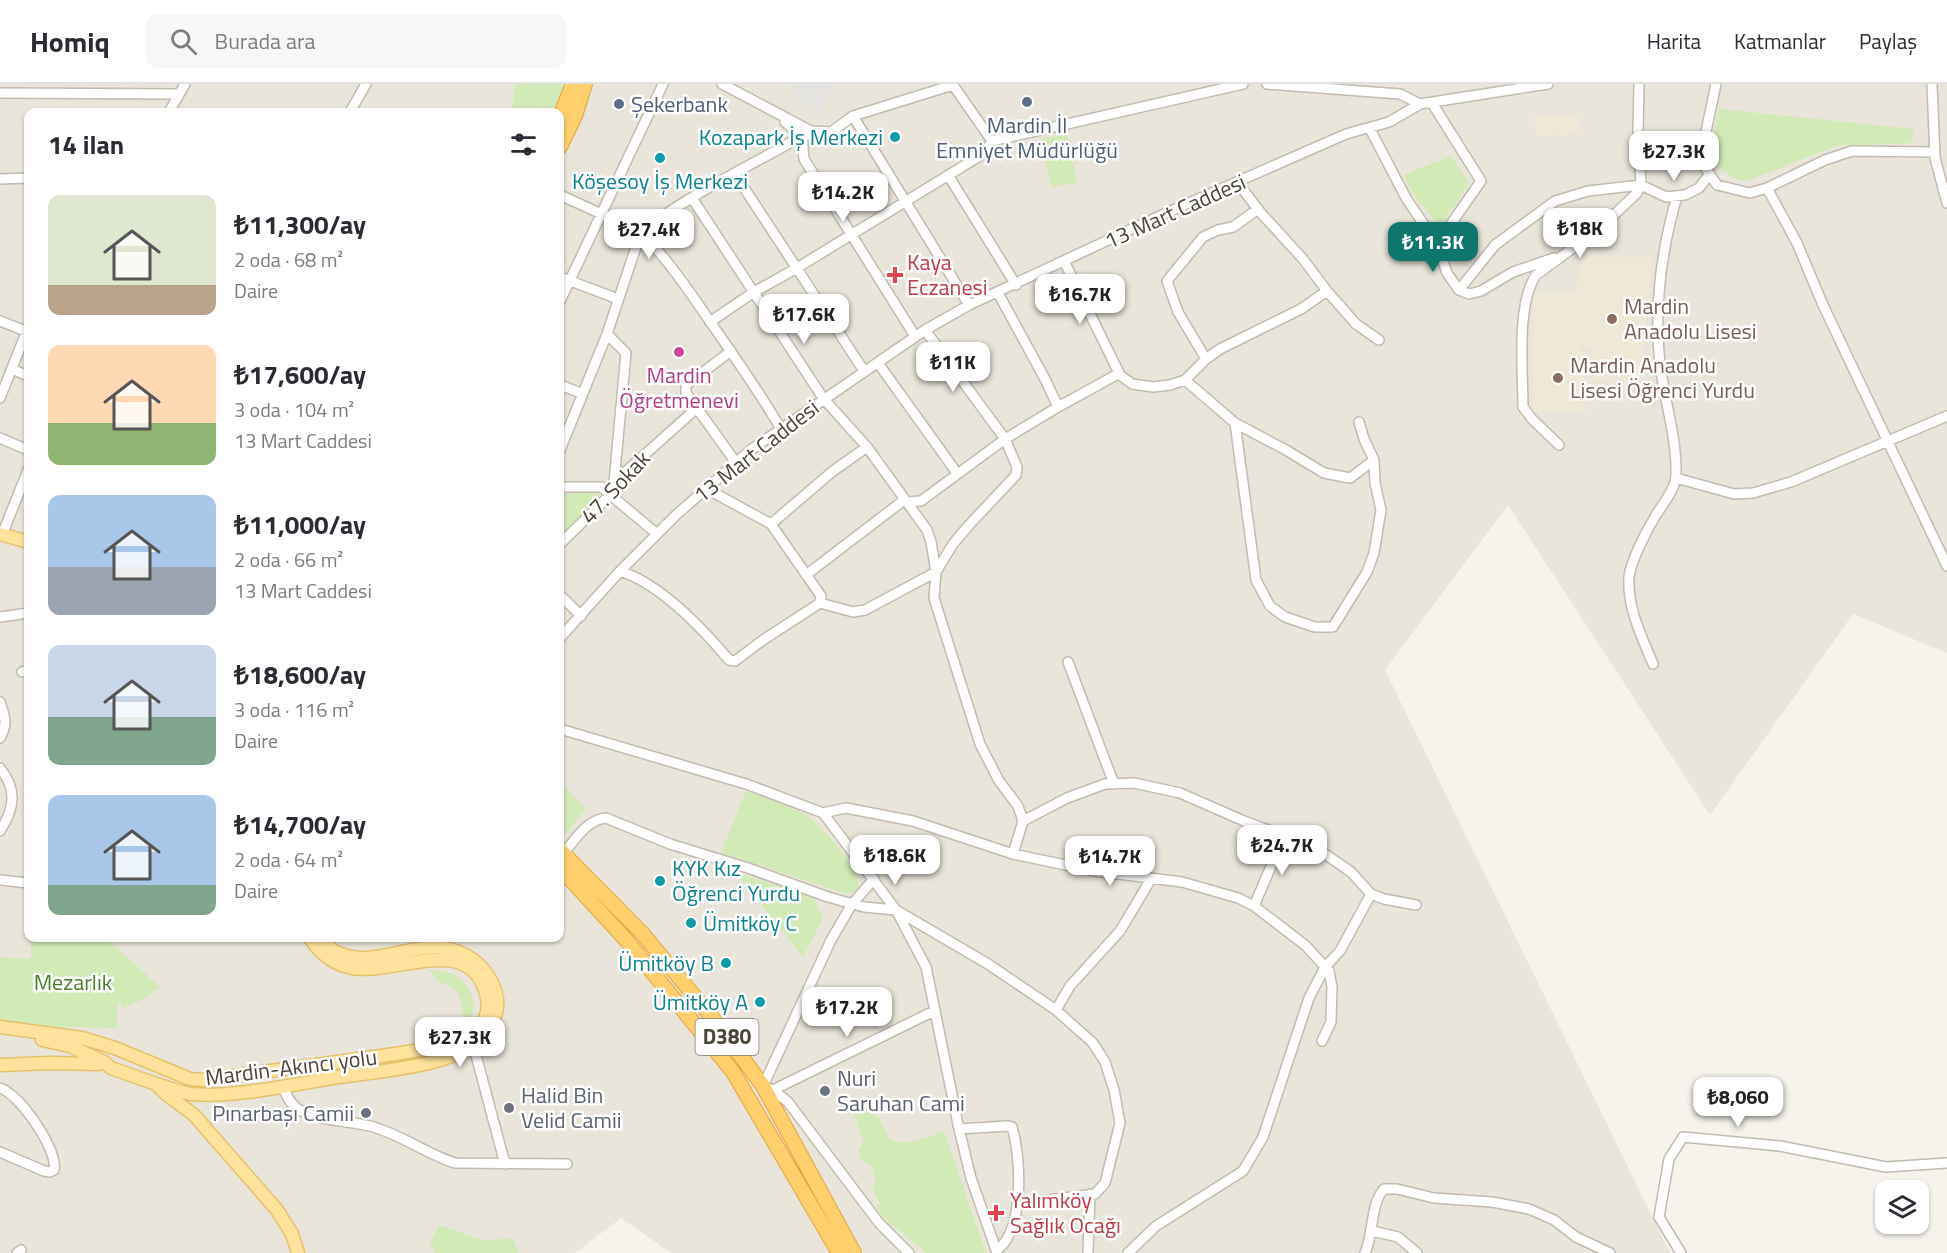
<!DOCTYPE html>
<html lang="tr">
<head>
<meta charset="utf-8">
<style>
  :root { --surface:#fff; --page:#f7f7f7; --text:#2b2b33; --muted:#7c7c81; --line:#e1e1e2; --accent:#0f766e }
  body { margin:0; font-family:"Titillium Web",sans-serif; background:var(--page); color:var(--text); height:100vh; display:flex; flex-direction:column; font-size:22px; white-space:nowrap }
  * { box-sizing:border-box; margin:0 }
  p { font-size:20px; color:var(--muted) }
  .icon { flex:none; width:33px; height:33px; fill:none; stroke:currentColor; stroke-width:2; stroke-linecap:round; stroke-linejoin:round }
  .map { position:relative; flex:1; overflow:hidden }
  .panel { position:absolute; left:24px; top:24px; width:540px; height:834px; display:flex; flex-direction:column; background:var(--surface); border-radius:12px; box-shadow:0 2px 4px #0004 }
  .panel>* { flex:none }
  .controls { position:absolute; left:1875px; top:1096px; display:grid; gap:12px }
  .controls a { display:grid; place-items:center; width:54px; height:54px; border-radius:12px; background:var(--surface); box-shadow:0 2px 4px #0004; font-size:30px }
  .price { position:absolute; translate:-50% -51px; padding:0 14px; border-radius:12px; background:#fff; color:#222; font-size:20px; line-height:39px; filter:drop-shadow(0 2px 3px #0008) }
  .price::after { content:''; position:absolute; left:50%; top:36px; width:18px; height:14px; margin-left:-9px; background:inherit; clip-path:polygon(0 0,100% 0,50% 100%) }
  .price.selected { background:var(--accent); color:#fff }
  ul { padding:0; list-style:none }
  li { display:flex; align-items:center; gap:18px; height:150px; padding:0 24px }
  li span { display:grid; place-items:center; flex:none; width:168px; height:120px; border-radius:12px; color:#555 }
  li>.icon { margin-inline-start:auto }
  span .icon { width:72px; height:72px; fill:#fffc; stroke-width:1 }
  li b { font-size:26px }
  h2 { display:flex; justify-content:space-between; align-items:center; height:72px; padding:0 24px; font-size:26px }
  header { display:flex; align-items:center; gap:36px; box-sizing:border-box; height:84px; padding:0 30px; background:var(--surface); border-bottom:2px solid var(--line) }
  header strong { font-size:28px }
  nav { display:flex; gap:33px; margin-inline-start:auto; font-size:21px }
  .search { width:420px; height:54px; background:var(--page); display:flex; align-items:center; gap:15px; box-sizing:border-box; padding:0 21px; border-radius:12px; color:var(--muted); font-size:22px }
  .map>svg:first-child { display:block }
</style>
</head>
<body>
<header>
<strong>Homiq</strong>
<div class="search"><svg class="icon" aria-label="search" viewBox="0 0 24 24"><circle cx="10" cy="10" r="6"/><path d="M15 15l6 6"/></svg>Burada ara</div>
<nav><a>Harita</a><a>Katmanlar</a><a>Paylaş</a></nav>
</header>
<div class="map">
<svg width="1947" height="1169" viewBox="0 0 1947 1169">
  <rect width="100%" height="100%" fill="#f6f3ec"/>
  <path fill="#eae5da" fill-rule="evenodd" d="M0,0H1947V569L1853,530L1710,731L1508,421L1385,586L1670,1169H671L621,1134L575,1169H0ZM28,28H560V854H28Z"/>
  <path fill="#efe8d6" d="M1554,30L1557,50L1538,53L1534,34Z
    M1577,30L1580,48L1558,53L1555,33Z
    M1582,173H1653L1638,300L1594,297L1593,265L1581,261L1587,327H1532L1534,210H1576Z"/>
  <path fill="#d2eab5" d="M515,0H565L554,28H511Z
    M1719,25L1913,45L1912,59L1836,62L1747,97L1733,94L1708,72Z
    M1067,50L1077,98L1051,103L1041,55Z
    M1452,72L1469,100L1440,142L1414,112L1403,91Z
    M600,408V411L560,455V410Z
    M560,698L586,725L566,750L560,742Z
    M746,707C760,712 797,724 807,732C826,746 854,779 859,802L855,807L847,810L721,769Z
    M735,788L813,813L823,834L803,873Z
    M37,854H106L160,903L141,916L124,924L118,918L117,944L60,943L0,936V873L31,875V855Z
    M429,886C436,887 445,887 453,890C468,897 483,925 467,937L462,933V920L458,910L453,903L440,899Z
    M850,1019L860,1025L866,1023L878,1033L890,1056C908,1063 927,1053 944,1047L986,1169H926L885,1135L876,1122L880,1120L872,1103L876,1099L871,1081L861,1076L859,1066L864,1058Z
    M439,1141L484,1157L512,1154L519,1169H435L430,1159Z"/>
  <path fill="#e5e3e0" d="M795,0H833L820,29L789,15Z"/>
  <g fill="none" stroke-linecap="round" stroke-linejoin="round">
    <defs>
      <path id="minor" d="M722,0L811,47L831,48L853,32L953,1L992,57L1243,0
        M1267,0L1400,10L1420,20
        M1716,0L1700,76L1717,101L1750,109L1767,104L1825,76L1852,67L1935,68
        M1932,0L1935,74L1947,119
        M0,9L179,10
        M1432,19L1481,97L1437,160
        M169,28L185,0
        M350,28L366,0
        M853,32L969,221
        M785,38L802,52L804,75L915,252
        M1370,45L1406,114L1437,160L1447,189L1459,206L1469,210L1481,207L1513,188L1554,174
        M735,90L864,287
        M948,91L1016,201
        M0,95L28,94
        M1238,99L1260,128L1303,175L1327,207L1356,240L1379,256
        M1767,104L1797,159L1823,221L1947,482
        M560,111L641,148C690,110 748,83 802,52L816,49
        M692,114L823,314L867,363L927,446L931,458L936,488L934,514L980,660L999,697L1018,722L1023,737L1013,770
        M1064,177L1120,291
        M560,193L618,215
        M1459,206L1495,161L1555,117L1588,107L1641,101L1666,113L1685,111L1699,104L1709,91
        M560,217L663,0
        M0,237L28,248
        M710,238L754,208L797,184L983,70L992,57
        M607,250L626,269L614,398
        M731,267L686,301V309L737,380
        M1206,275L1178,228L1167,197L1203,153L1218,146L1233,143L1258,125
        M878,279L957,389
        M12,285L28,292
        M1185,296L1235,339L1256,496L1270,522L1285,533L1315,543H1333L1367,488L1374,469L1381,426L1375,399L1374,376L1364,355L1359,338
        M560,301L581,309
        M0,314L28,244
        M1058,323L1116,291H1120L1132,300L1153,303L1170,301L1185,296L1206,275L1220,265L1301,225L1327,207
        M1235,339L1286,366L1324,389L1350,394L1374,376
        M0,354L28,366
        M1559,361L1532,335L1523,323C1523,286 1516,221 1536,191L1599,145L1636,110L1641,101L1638,48L1639,0
        M560,366L607,250L641,148C667,175 688,205 709,236C734,272 759,307 781,345
        M1676,394L1734,410L1753,409L1791,398L1947,332
        M560,403H601L657,450
        M908,418L921,417L1005,355L1058,323L1045,295L998,209
        M771,440L833,387L867,363
        M2,451L28,386
        M560,460L611,410L614,398L698,323
        M620,487C660,500 702,544 729,576L735,577L763,556L820,519L821,512L771,440L707,405
        M806,491L904,416
        M560,511L581,532
        M820,519L853,528L865,526L936,488L953,460L970,440L1016,391L1017,383L1005,355L925,246
        M0,533L28,529
        M560,554L620,487L676,431L752,365L925,246L969,221L1164,130L1346,50L1389,38L1420,20L1548,0
        M1068,578L1114,700
        M1653,580C1642,553 1627,524 1629,493C1631,476 1647,446 1656,431C1663,420 1676,404 1676,391C1677,356 1666,322 1661,287C1653,229 1661,168 1677,112
        M22,588L28,586
        M0,618C5,633 8,640 0,654
        M560,645L746,700L823,729L896,826L926,883L959,1045L971,1094L997,1169
        M0,684C18,706 14,725 0,747
        M823,729L846,724L913,737L1013,770L1094,787L1182,798L1238,814L1254,822L1305,861L1329,887L1332,903L1331,938L1322,957
        M1023,737L1067,714L1105,700L1134,699L1180,709L1244,737L1284,752L1325,770L1351,788L1371,810L1384,815L1416,821
        M563,770C575,756 586,736 606,734L670,760L748,784L828,813L864,823L896,826L988,880L1056,926L1093,959L1105,978L1114,1006L1120,1039L1105,1099L1095,1110L1017,1120
        M874,795L852,820L831,856L763,1002L773,1006L788,1018L879,1139L909,1169
        M0,796L28,799
        M1254,822L1284,752
        M1056,926L1070,902L1120,847L1151,795
        M473,960L505,1080
        M282,1002C286,1010 290,1020 298,1025C316,1037 349,1037 370,1042C401,1050 426,1070 455,1079L567,1080
        M0,1004C19,1009 59,1067 54,1086L50,1088L44,1087L0,1068
        M773,1006L934,927
        M959,1045L1007,1042L1012,1043C1021,1072 1025,1146 997,1166
        M1372,1147L1398,1153L1417,1169
        M17,1169L21,1166
        M1088,1169L1090,1110
        M1128,1169L1156,1142L1243,1087L1263,1053L1309,914L1325,883L1340,867L1371,810
        M1365,1169C1374,1149 1370,1120 1384,1105H1397L1434,1114L1492,1118L1529,1125L1554,1136L1576,1153L1610,1169
        M1681,1169L1659,1133L1669,1075L1683,1053L1780,1062L1886,1083L1947,1079"/>
      <path id="major" d="M0,450L28,458
        M0,943L82,954L115,964L190,995L203,996C253,989 302,983 352,976C385,971 419,968 451,959C464,955 478,949 484,936C490,926 488,912 483,901C462,852 393,891 353,884C334,881 320,869 310,854
        M42,956L70,962L104,978L111,984L156,1000L166,1010L194,1031L277,1126L292,1150L298,1169
        M0,981L50,979L97,980L103,979
        M156,1000C167,1003 179,1008 191,1010C233,1014 289,1001 332,994C367,989 405,986 440,976C449,974 460,968 469,963C488,951 503,930 495,906C490,892 480,879 467,872C423,846 378,890 334,867C330,864 326,858 322,854"/>
      <path id="highway" d="M560,32L573,0
        M560,63L575,32L585,0
        M560,766L642,849L716,938L763,1002L854,1169
        M560,784L628,858L733,988L839,1169"/>
    </defs>
    <use href="#minor" stroke="#c2bbae" stroke-width="12"/>
    <use href="#major" stroke="#e6c16a" stroke-width="15"/>
    <use href="#highway" stroke="#e0a43c" stroke-width="16"/>
    <use href="#minor" stroke="#fff" stroke-width="9"/>
    <use href="#major" stroke="#ffe39c" stroke-width="12"/>
    <use href="#highway" stroke="#ffcf6e" stroke-width="14"/>
  </g>
  <g fill="#5c6f8a" stroke="#fff" stroke-width="2">
    <circle cx="1027" cy="18" r="6"/>
    <circle cx="619" cy="20" r="6"/>
  </g>
  <g fill="#0f9aa8" stroke="#fff" stroke-width="2">
    <circle cx="895" cy="53" r="6"/>
    <circle cx="660" cy="74" r="6"/>
    <circle cx="660" cy="797" r="6"/>
    <circle cx="691" cy="839" r="6"/>
    <circle cx="726" cy="879" r="6"/>
    <circle cx="760" cy="918" r="6"/>
  </g>
  <g fill="#e0444e" stroke="#fff" stroke-width="2">
    <path d="M892 182h6v6h6v6h-6v6h-6v-6h-6v-6h6z"/>
    <path d="M993 1120h6v6h6v6h-6v6h-6v-6h-6v-6h6z"/>
  </g>
  <g fill="#8d6e63" stroke="#fff" stroke-width="2">
    <circle cx="1612" cy="235" r="6"/>
    <circle cx="1558" cy="294" r="6"/>
  </g>
  <circle fill="#d1479c" stroke="#fff" stroke-width="2" cx="679" cy="268" r="6"/>
  <g fill="#6b7280" stroke="#fff" stroke-width="2">
    <circle cx="825" cy="1007" r="6"/>
    <circle cx="509" cy="1024" r="6"/>
    <circle cx="366" cy="1029" r="6"/>
  </g>
  <g text-anchor="middle" stroke-width="5" stroke-linejoin="round" paint-order="stroke">
    <rect fill="#fff" stroke="#817c74" stroke-width="1.5" x="695.5" y="935" width="63" height="36" rx="4.5"/>
    <g font-size="21" font-weight="bold" fill="#4b4439">
      <text x="727" y="960">D380</text>
    </g>
    <g font-size="22" fill="#4e5e75" stroke="#fff" text-anchor="start">
      <text x="631" y="28">Şekerbank</text>
      <text x="1027" y="49" text-anchor="middle">Mardin İl<tspan x="1027" dy="25">Emniyet Müdürlüğü</tspan></text>
    </g>
    <g font-size="22" fill="#0d838f" stroke="#fff" text-anchor="end">
      <text x="883" y="61">Kozapark İş Merkezi</text>
      <text x="660" y="105" text-anchor="middle">Köşesoy İş Merkezi</text>
      <text x="672" y="792" text-anchor="start">KYK Kız<tspan x="672" dy="25">Öğrenci Yurdu</tspan></text>
      <text x="703" y="847" text-anchor="start">Ümitköy C</text>
      <text x="714" y="887">Ümitköy B</text>
      <text x="748" y="926">Ümitköy A</text>
    </g>
    <g font-size="22" fill="#4b4439" stroke="#fff">
      <text transform="translate(1175 127) rotate(-24)" y="8">13 Mart Caddesi</text>
      <text transform="translate(756 367) rotate(-38)" y="8">13 Mart Caddesi</text>
      <text transform="translate(615 403) rotate(-47)" y="8">47. Sokak</text>
      <text transform="translate(291 983) rotate(-7)" y="8">Mardin-Akıncı yolu</text>
    </g>
    <g font-size="22" fill="#be3a42" stroke="#fff" text-anchor="start">
      <text x="907" y="186">Kaya<tspan x="907" dy="25">Eczanesi</tspan></text>
      <text x="1010" y="1124">Yalımköy<tspan x="1010" dy="25">Sağlık Ocağı</tspan></text>
    </g>
    <g font-size="22" fill="#785e54" stroke="#fff" text-anchor="start">
      <text x="1624" y="230">Mardin<tspan x="1624" dy="25">Anadolu Lisesi</tspan></text>
      <text x="1570" y="289">Mardin Anadolu<tspan x="1570" dy="25">Lisesi Öğrenci Yurdu</tspan></text>
    </g>
    <g font-size="22" fill="#b23c85" stroke="#fff">
      <text x="679" y="299">Mardin<tspan x="679" dy="25">Öğretmenevi</tspan></text>
    </g>
    <g font-size="22" fill="#4a7f2a" stroke="#fff">
      <text x="73" y="906">Mezarlık</text>
    </g>
    <g font-size="22" fill="#5b616d" stroke="#fff" text-anchor="start">
      <text x="837" y="1002">Nuri<tspan x="837" dy="25">Saruhan Cami</tspan></text>
      <text x="521" y="1019">Halid Bin<tspan x="521" dy="25">Velid Camii</tspan></text>
      <text x="354" y="1037" text-anchor="end">Pınarbaşı Camii</text>
    </g>
  </g>
</svg>
<div class="controls">
<a><svg class="icon" aria-label="layers" viewBox="0 0 24 24"><path d="M12 4l9 5-9 5-9-5zM3 14l9 5 9-5"/></svg></a>
</div>
<b class="price" style="left:1674px;top:98px">₺27.3K</b>
<b class="price" style="left:843px;top:139px">₺14.2K</b>
<b class="price" style="left:1580px;top:175px">₺18K</b>
<b class="price" style="left:649px;top:176px">₺27.4K</b>
<b class="price selected" style="left:1433px;top:189px">₺11.3K</b>
<b class="price" style="left:1080px;top:241px">₺16.7K</b>
<b class="price" style="left:804px;top:261px">₺17.6K</b>
<b class="price" style="left:953px;top:309px">₺11K</b>
<b class="price" style="left:1282px;top:792px">₺24.7K</b>
<b class="price" style="left:895px;top:802px">₺18.6K</b>
<b class="price" style="left:1110px;top:803px">₺14.7K</b>
<b class="price" style="left:847px;top:954px">₺17.2K</b>
<b class="price" style="left:460px;top:984px">₺27.3K</b>
<b class="price" style="left:1738px;top:1044px">₺8,060</b>
<section class="panel">
<h2>14 ilan<svg class="icon" aria-label="filters" viewBox="0 0 24 24"><path d="M4 7h16M4 17h16"/><circle cx="9" cy="7" r="2"/><circle cx="15" cy="17" r="2"/></svg></h2>
<ul>
<li><span style="background:linear-gradient(#dfe7d0 75%,#b9a48a 0)"><svg class="icon" aria-label="home" viewBox="0 0 24 24"><path d="M3 11l9-7 9 7M6 9v11h12V9"/></svg></span><div><b>₺11,300/ay</b><p>2 oda · 68 m²</p><p>Daire</p></div></li>
<li><span style="background:linear-gradient(#ffd9b3 65%,#8fb573 0)"><svg class="icon" aria-label="home" viewBox="0 0 24 24"><path d="M3 11l9-7 9 7M6 9v11h12V9"/></svg></span><div><b>₺17,600/ay</b><p>3 oda · 104 m²</p><p>13 Mart Caddesi</p></div></li>
<li><span style="background:linear-gradient(#a9c7e8 60%,#9aa5b1 0)"><svg class="icon" aria-label="home" viewBox="0 0 24 24"><path d="M3 11l9-7 9 7M6 9v11h12V9"/></svg></span><div><b>₺11,000/ay</b><p>2 oda · 66 m²</p><p>13 Mart Caddesi</p></div></li>
<li><span style="background:linear-gradient(#c9d6e8 60%,#7fa58c 0)"><svg class="icon" aria-label="home" viewBox="0 0 24 24"><path d="M3 11l9-7 9 7M6 9v11h12V9"/></svg></span><div><b>₺18,600/ay</b><p>3 oda · 116 m²</p><p>Daire</p></div></li>
<li><span style="background:linear-gradient(#a9c7e8 75%,#7fa58c 0)"><svg class="icon" aria-label="home" viewBox="0 0 24 24"><path d="M3 11l9-7 9 7M6 9v11h12V9"/></svg></span><div><b>₺14,700/ay</b><p>2 oda · 64 m²</p><p>Daire</p></div></li>
</ul>
</section>
</div>
</body>
</html>
